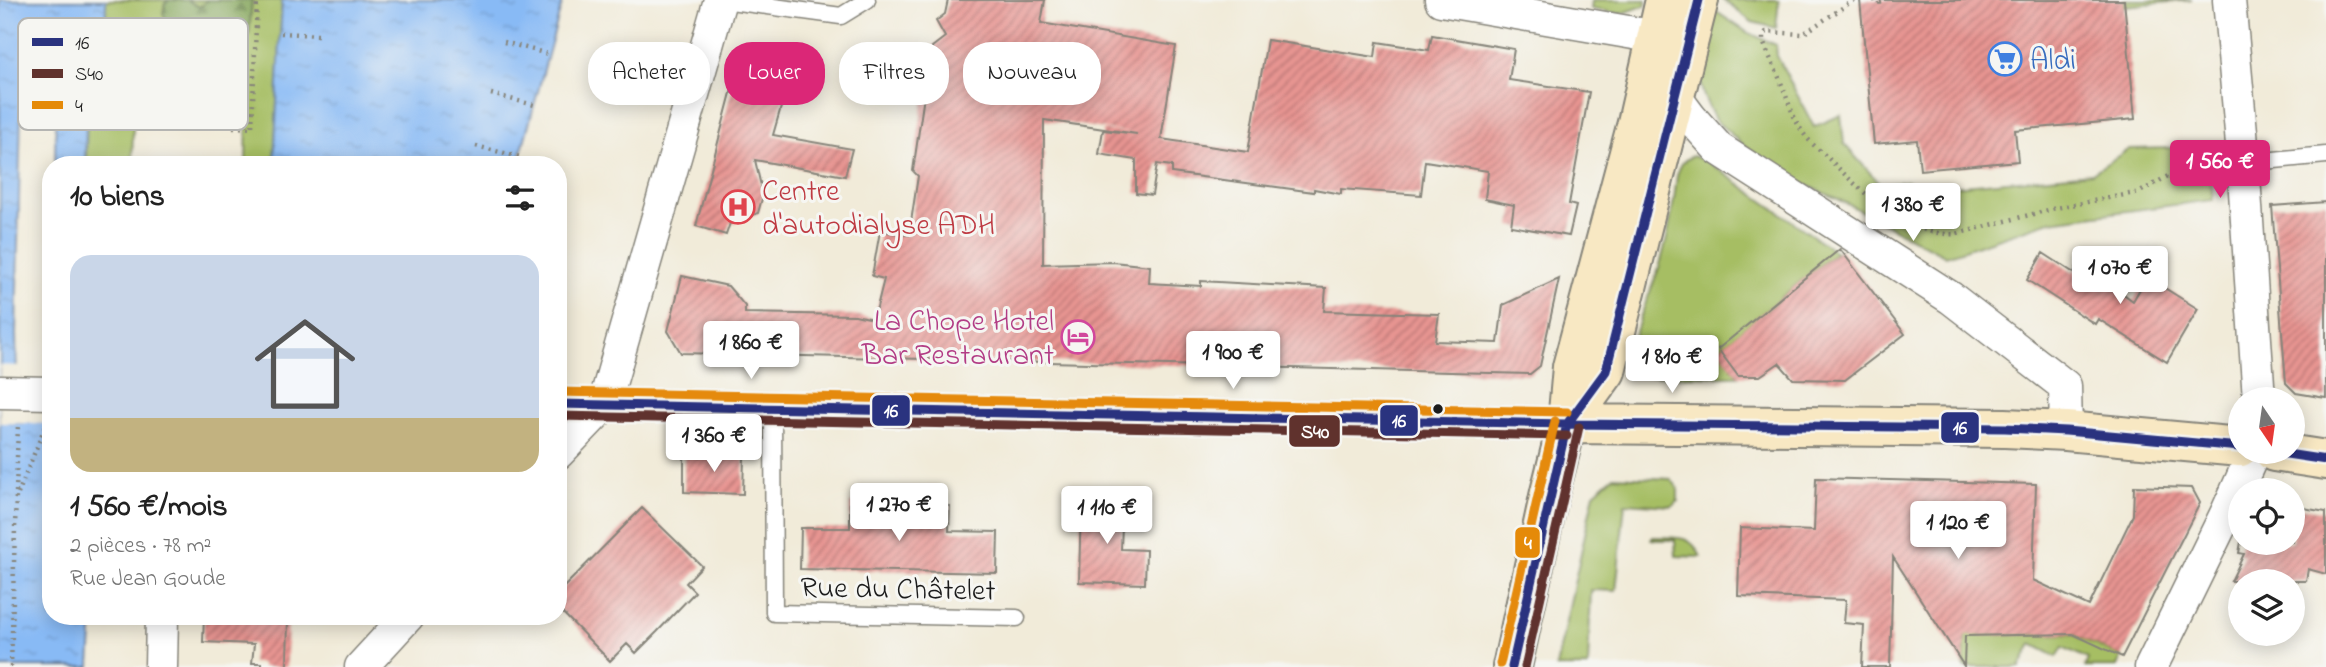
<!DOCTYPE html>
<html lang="fr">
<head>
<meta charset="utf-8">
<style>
  :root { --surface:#fff; --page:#f2f2f2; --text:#222; --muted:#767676; --accent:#db2777 }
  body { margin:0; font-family:"Indie Flower",sans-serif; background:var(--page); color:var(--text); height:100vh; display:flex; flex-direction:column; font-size:26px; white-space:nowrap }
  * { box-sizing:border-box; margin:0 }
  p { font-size:23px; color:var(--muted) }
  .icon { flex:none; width:38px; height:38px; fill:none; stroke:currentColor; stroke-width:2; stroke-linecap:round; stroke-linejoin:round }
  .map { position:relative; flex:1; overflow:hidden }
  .panel { position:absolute; left:42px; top:156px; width:525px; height:469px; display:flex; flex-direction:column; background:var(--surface); border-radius:28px; box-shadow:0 4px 18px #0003 }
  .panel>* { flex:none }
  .top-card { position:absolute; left:588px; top:42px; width:665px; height:63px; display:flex; gap:14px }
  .needle { width:46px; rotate:167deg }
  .buttons { position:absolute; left:2228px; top:387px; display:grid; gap:14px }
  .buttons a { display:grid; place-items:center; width:77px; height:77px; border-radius:50%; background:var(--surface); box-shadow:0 4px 18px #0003; font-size:35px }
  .price { position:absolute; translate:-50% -60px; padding:0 16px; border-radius:7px; background:#fff; color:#222; font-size:23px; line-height:46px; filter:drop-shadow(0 2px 4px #0008) }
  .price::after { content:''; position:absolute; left:50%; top:42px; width:21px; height:16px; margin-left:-10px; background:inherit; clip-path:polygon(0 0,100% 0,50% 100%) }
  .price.current { background:var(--accent); color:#fff }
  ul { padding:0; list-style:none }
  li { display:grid; align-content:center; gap:14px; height:371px; padding:0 28px }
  li span { display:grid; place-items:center; height:217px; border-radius:21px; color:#555 }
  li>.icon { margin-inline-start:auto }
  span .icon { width:126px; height:126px; fill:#fffc; stroke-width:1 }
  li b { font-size:30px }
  h2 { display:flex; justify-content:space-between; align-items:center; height:84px; padding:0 28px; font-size:30px }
  .pill { padding:0 24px; border-radius:28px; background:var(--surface); box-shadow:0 4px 18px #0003; font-size:24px; line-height:63px }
  .pill.current { background:var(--accent); color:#fff }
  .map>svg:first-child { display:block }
</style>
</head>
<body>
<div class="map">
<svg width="2326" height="667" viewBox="0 0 2326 667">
  <defs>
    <pattern id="forest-firs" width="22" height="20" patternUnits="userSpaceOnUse" patternTransform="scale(1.75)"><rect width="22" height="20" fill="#84a55a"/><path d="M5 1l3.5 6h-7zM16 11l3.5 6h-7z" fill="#6b864a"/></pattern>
    <pattern id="water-ripples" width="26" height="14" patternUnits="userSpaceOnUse" patternTransform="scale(1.75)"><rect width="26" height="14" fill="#88baf5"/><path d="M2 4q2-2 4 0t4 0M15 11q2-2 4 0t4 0" fill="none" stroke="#759fd1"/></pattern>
    <pattern id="building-hatch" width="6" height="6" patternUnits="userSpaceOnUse" patternTransform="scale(1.75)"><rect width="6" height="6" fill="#e79491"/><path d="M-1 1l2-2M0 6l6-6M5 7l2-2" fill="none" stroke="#ba7876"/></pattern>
  </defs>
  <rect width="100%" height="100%" fill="#f6f6f2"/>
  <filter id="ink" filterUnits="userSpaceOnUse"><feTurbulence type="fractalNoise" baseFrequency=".0143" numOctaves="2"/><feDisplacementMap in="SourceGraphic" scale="14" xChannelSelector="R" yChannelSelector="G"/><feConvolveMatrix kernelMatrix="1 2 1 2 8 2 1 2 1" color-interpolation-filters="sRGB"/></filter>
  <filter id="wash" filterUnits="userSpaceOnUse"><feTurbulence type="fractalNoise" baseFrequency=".00686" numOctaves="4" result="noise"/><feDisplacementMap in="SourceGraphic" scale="28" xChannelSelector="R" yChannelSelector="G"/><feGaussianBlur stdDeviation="1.57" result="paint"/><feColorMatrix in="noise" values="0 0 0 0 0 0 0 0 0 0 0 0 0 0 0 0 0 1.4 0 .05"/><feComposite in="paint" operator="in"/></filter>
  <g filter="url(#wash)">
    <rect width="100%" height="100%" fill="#f1ebd9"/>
    <path fill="#a6be64" stroke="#616d40" stroke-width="2" d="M106,0H282L274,164H246L248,65L135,62L132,164H86L87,83L105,57Z
      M1592,0H1647L1646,5L1621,14L1591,9Z
      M1723,0H1779L1776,28L1752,22Z
      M2124,0H2192L2124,6Z
      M1712,9L1747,32L1776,45L1777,56L1814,127L1841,115L1844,144L1880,184L1909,181L1910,190L2092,173L2129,149L2208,147L2213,200L2050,221L1946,256L1838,199L1794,180L1747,148L1715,120L1704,97L1699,77Z
      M1693,156L1708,162L1836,252L1719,349L1738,376H1634C1625,338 1651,296 1661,261C1669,233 1674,204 1677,175C1680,166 1683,159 1693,156Z
      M1614,476L1671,479L1678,488V501L1672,506L1625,503L1616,591L1591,590L1588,667H1556L1594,493Z
      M1653,537C1676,538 1691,533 1701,557L1676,556L1675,540H1651Z
      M2073,634L2122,657L2117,667H2085L2088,659L2063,647L2057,657L2032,644L2020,667H1964L1965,635Z"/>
    <path fill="url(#forest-firs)" stroke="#50603b" stroke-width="2" d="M170,0H187L199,7L208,0H252L249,34C225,48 222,35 199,31C190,30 180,29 170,27L163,13L165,3Z"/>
    <path fill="url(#water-ripples)" stroke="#526b88" stroke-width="2" d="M0,0H106L105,57L87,83L85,164H55L56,83H23L21,107L16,334L18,423H46L51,340V616H93L90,667H0Z
      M282,0H563L518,164H274Z"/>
    <path fill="#f1ebd9" d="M0,365L20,366L21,420H43L46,366H51V424L0,423Z"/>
    <g id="blocks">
      <path fill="url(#building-hatch)" d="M948,0H1045L1041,23L1176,46L1161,139L1248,152L1267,40L1375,57L1377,42L1429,50L1432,35L1514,49L1509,80L1589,92L1569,204L1576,206L1569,236L1511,226L1514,205L1485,199L1488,171L1425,161L1421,195L1341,189V194L1314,189V192L1172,173V166L1157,164L1152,195L1136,193V160L1099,154L1103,130L1137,134L1044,120L1043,264L1113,262L1150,266L1149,283L1201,286V281L1326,288L1324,311L1439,314L1435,341L1498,343L1503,305L1559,279L1540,366L1530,374L681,353L668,331L682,276L728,286L745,306V313L855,315L874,319L884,279L872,276L880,231L909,235L918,176L913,171L924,96L922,94L932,47L945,37L936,21L945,14Z
        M1860,0H2124L2135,119L2015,130L2018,161L1920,170L1917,140L1874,144Z
        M737,70L789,79L773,135L852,149L845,176L755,160L763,195L758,213L734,223H730L726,235L696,226Z
        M2326,202V398L2296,393L2286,383L2272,206Z
        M1840,249L1905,334L1845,380L1793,379L1779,363L1760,376H1738L1718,349Z
        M2043,253L2074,273L2076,268L2106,288L2109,283L2133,301L2147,277L2198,309L2167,362L2098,319L2095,324L2027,280Z
        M699,454L744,456L743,494L684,492V456L700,457Z
        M1816,478L2036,484L2033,580L2089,606L2133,515L2134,486L2192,488L2200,503L2122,657L2073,634L1965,636L1964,666L1893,557L1890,667H1862L1864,625L1844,623L1846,600L1738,596L1740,528L1814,531Z
        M1081,500L1123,501L1121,549L1146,550L1145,584L1079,582Z
        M850,503L950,506L949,531L998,532L997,573L800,569L801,528H850Z
        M2292,506L2326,512V574L2308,569L2306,581H2231L2244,554L2239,553L2241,542H2292Z
        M642,508L702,566L686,583L695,592L657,632L636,653L627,644L610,661L558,608V593Z
        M204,616H288L287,667H262V663H252L254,644L203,642Z"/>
    </g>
  </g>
  <g filter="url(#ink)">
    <use href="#blocks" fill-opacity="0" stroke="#86847a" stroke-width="2"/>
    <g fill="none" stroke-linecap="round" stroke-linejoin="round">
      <defs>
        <path id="lane" d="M723,0L841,16L867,0
          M2243,163L2326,155
          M773,408L774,613L1017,618"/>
        <path id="street" d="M1441,0L1657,37
          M2229,0L2241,132L2259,399
          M1673,94L1691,118L1719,149L1951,298L2065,386L2066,431
          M0,392L51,393
          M558,404L1567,424
          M558,453L604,405L720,0
          M161,667L162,616
          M361,667L408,616
          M2151,667L2227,512L2254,452"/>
        <path id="secondary" d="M1568,423L1606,371L1699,0
          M1567,424L2005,428L2066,431L2240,447
          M2274,452L2326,460
          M1512,667L1550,492L1567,424L1572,367L1637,123L1665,0"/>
      </defs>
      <use href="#lane" stroke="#86847a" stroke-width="19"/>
      <use href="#street" stroke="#86847a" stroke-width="35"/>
      <use href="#secondary" stroke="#86847a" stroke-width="42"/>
      <path stroke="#86847a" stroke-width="4.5" stroke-dasharray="2 5" stroke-linecap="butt" d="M1854,0L1803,34L1766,32L1763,36V41C1768,55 1775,67 1780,80C1788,99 1792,117 1804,134C1811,144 1822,152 1830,160C1863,192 1906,237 1956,234L2056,208L2140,192L2184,167L2212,158
        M1875,0L1876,3H1880V7
        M281,33L318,35
        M504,42L548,54
        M23,82L34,52L47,53L56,83
        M491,94L534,105
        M233,127L252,128L257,0
        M476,146L520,157
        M18,494L46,424
        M11,667L18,424"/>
      <use href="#lane" stroke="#fff" stroke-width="16"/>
      <use href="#street" stroke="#fff" stroke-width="32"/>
      <use href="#secondary" stroke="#f8e8c3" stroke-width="38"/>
      <defs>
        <path id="bus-1" d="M558,404L1567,424L2005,428L2066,431L2240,447
          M2274,452L2326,460
          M1512,667L1567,424L1606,371L1699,0"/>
        <path id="bus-2" d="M558,416L1567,436
          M1525,667L1579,427"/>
        <path id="bus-3" d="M558,392L1567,412
          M1500,664L1555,421"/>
      </defs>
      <use href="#bus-1" stroke="#f6f6f2" stroke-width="14"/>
      <use href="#bus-2" stroke="#f6f6f2" stroke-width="14"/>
      <use href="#bus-3" stroke="#f6f6f2" stroke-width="14"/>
      <use href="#bus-1" stroke="#2a337f" stroke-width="9"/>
      <use href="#bus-2" stroke="#60322d" stroke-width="9"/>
      <use href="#bus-3" stroke="#e58a08" stroke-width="9"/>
    </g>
  </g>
  <defs>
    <symbol id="supermarket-ring" viewBox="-11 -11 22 22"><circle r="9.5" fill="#f6f6f2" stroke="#3f7fe0" stroke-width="1.5"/><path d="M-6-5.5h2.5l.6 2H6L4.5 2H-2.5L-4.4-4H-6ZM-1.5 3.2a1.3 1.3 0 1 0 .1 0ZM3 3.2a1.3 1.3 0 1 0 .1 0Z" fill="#3f7fe0"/></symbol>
    <symbol id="hospital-ring" viewBox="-11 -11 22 22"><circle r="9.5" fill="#f6f6f2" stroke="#e0444e" stroke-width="1.5"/><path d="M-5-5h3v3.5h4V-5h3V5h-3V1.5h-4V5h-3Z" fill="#e0444e"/></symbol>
    <symbol id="hotel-ring" viewBox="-11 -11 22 22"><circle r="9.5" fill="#f6f6f2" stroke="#d1479c" stroke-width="1.5"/><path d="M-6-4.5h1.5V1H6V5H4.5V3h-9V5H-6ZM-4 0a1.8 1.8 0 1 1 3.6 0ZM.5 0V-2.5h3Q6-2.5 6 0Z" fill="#d1479c"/></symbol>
  </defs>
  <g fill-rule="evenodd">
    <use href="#supermarket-ring" x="1986" y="40" width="38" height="38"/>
    <use href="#hospital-ring" x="719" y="188" width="38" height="38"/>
    <use href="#hotel-ring" x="1059" y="318" width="38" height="38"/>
  </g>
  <circle fill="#1c1c1c" stroke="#f6f6f2" stroke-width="2.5" cx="1438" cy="409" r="6"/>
  <g text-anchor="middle" stroke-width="6" stroke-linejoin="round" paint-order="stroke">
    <g font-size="30" fill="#366cbe" stroke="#f6f6f2" text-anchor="start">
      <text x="2030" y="69">Aldi</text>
    </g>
    <g font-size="30" fill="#be3a42" stroke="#f6f6f2" text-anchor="start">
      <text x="762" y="200">Centre<tspan x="762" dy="34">d'autodialyse ADH</tspan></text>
    </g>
    <g font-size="30" fill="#b23c85" stroke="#f6f6f2" text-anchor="end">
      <text x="1054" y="330">La Chope Hotel<tspan x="1054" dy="34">Bar Restaurant</tspan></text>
    </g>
    <g font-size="30" fill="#1c1c1c" stroke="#f6f6f2">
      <text transform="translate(898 588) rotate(1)" y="10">Rue du Châtelet</text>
    </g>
  </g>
  <rect x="18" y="18" width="230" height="112" rx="10" fill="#f6f6f2" stroke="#b5b5b2" stroke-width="2"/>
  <rect x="32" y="38" width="31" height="8" fill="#2a337f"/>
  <rect x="32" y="69" width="31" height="9" fill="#60322d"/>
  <rect x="32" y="101" width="31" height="8" fill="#e58a08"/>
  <g font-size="19" fill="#1c1c1c">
    <text x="75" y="49">16</text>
    <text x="75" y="80">S40</text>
    <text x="75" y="112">4</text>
  </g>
  <g stroke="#f6f6f2" stroke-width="2.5">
    <rect x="871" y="394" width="40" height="33" rx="7" fill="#2a337f"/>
    <rect x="1379" y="404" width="40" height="33" rx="7" fill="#2a337f"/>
    <rect x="1940" y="411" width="40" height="33" rx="7" fill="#2a337f"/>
    <rect x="1288" y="414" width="53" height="34" rx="7" fill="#60322d"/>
    <rect x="1514" y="526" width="27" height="33" rx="7" fill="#e58a08"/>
  </g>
  <g font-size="19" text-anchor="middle" font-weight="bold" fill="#fff">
    <text x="891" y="417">16</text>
    <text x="1399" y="427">16</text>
    <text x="1960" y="434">16</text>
    <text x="1315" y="438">S40</text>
    <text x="1528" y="549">4</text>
  </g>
</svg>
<div class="buttons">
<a><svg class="needle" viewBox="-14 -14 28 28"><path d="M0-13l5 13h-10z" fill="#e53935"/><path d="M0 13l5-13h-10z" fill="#767676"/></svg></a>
<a><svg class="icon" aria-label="locate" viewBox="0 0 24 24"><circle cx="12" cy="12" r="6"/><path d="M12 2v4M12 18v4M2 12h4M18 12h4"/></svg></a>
<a><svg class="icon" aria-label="layers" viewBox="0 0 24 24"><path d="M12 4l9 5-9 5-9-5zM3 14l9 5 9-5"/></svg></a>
</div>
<b class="price current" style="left:2220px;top:200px">1 560 €</b>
<b class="price" style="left:1913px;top:243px">1 380 €</b>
<b class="price" style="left:2120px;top:306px">1 070 €</b>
<b class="price" style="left:751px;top:381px">1 860 €</b>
<b class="price" style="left:1233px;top:391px">1 900 €</b>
<b class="price" style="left:1672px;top:395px">1 810 €</b>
<b class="price" style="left:714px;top:474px">1 360 €</b>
<b class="price" style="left:899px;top:543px">1 270 €</b>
<b class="price" style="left:1107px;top:546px">1 110 €</b>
<b class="price" style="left:1958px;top:561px">1 120 €</b>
<div class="top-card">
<a class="pill">Acheter</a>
<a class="pill current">Louer</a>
<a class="pill">Filtres</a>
<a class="pill">Nouveau</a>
</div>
<section class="panel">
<h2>10 biens<svg class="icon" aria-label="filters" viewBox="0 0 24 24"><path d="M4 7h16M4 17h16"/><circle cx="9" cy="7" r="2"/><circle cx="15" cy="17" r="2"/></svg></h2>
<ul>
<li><span style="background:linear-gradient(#c9d6e8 75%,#c2b280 0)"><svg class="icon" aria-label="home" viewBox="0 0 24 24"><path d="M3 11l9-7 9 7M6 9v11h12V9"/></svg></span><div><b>1 560 €/mois</b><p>2 pièces · 78 m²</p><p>Rue Jean Goude</p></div></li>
</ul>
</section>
</div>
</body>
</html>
